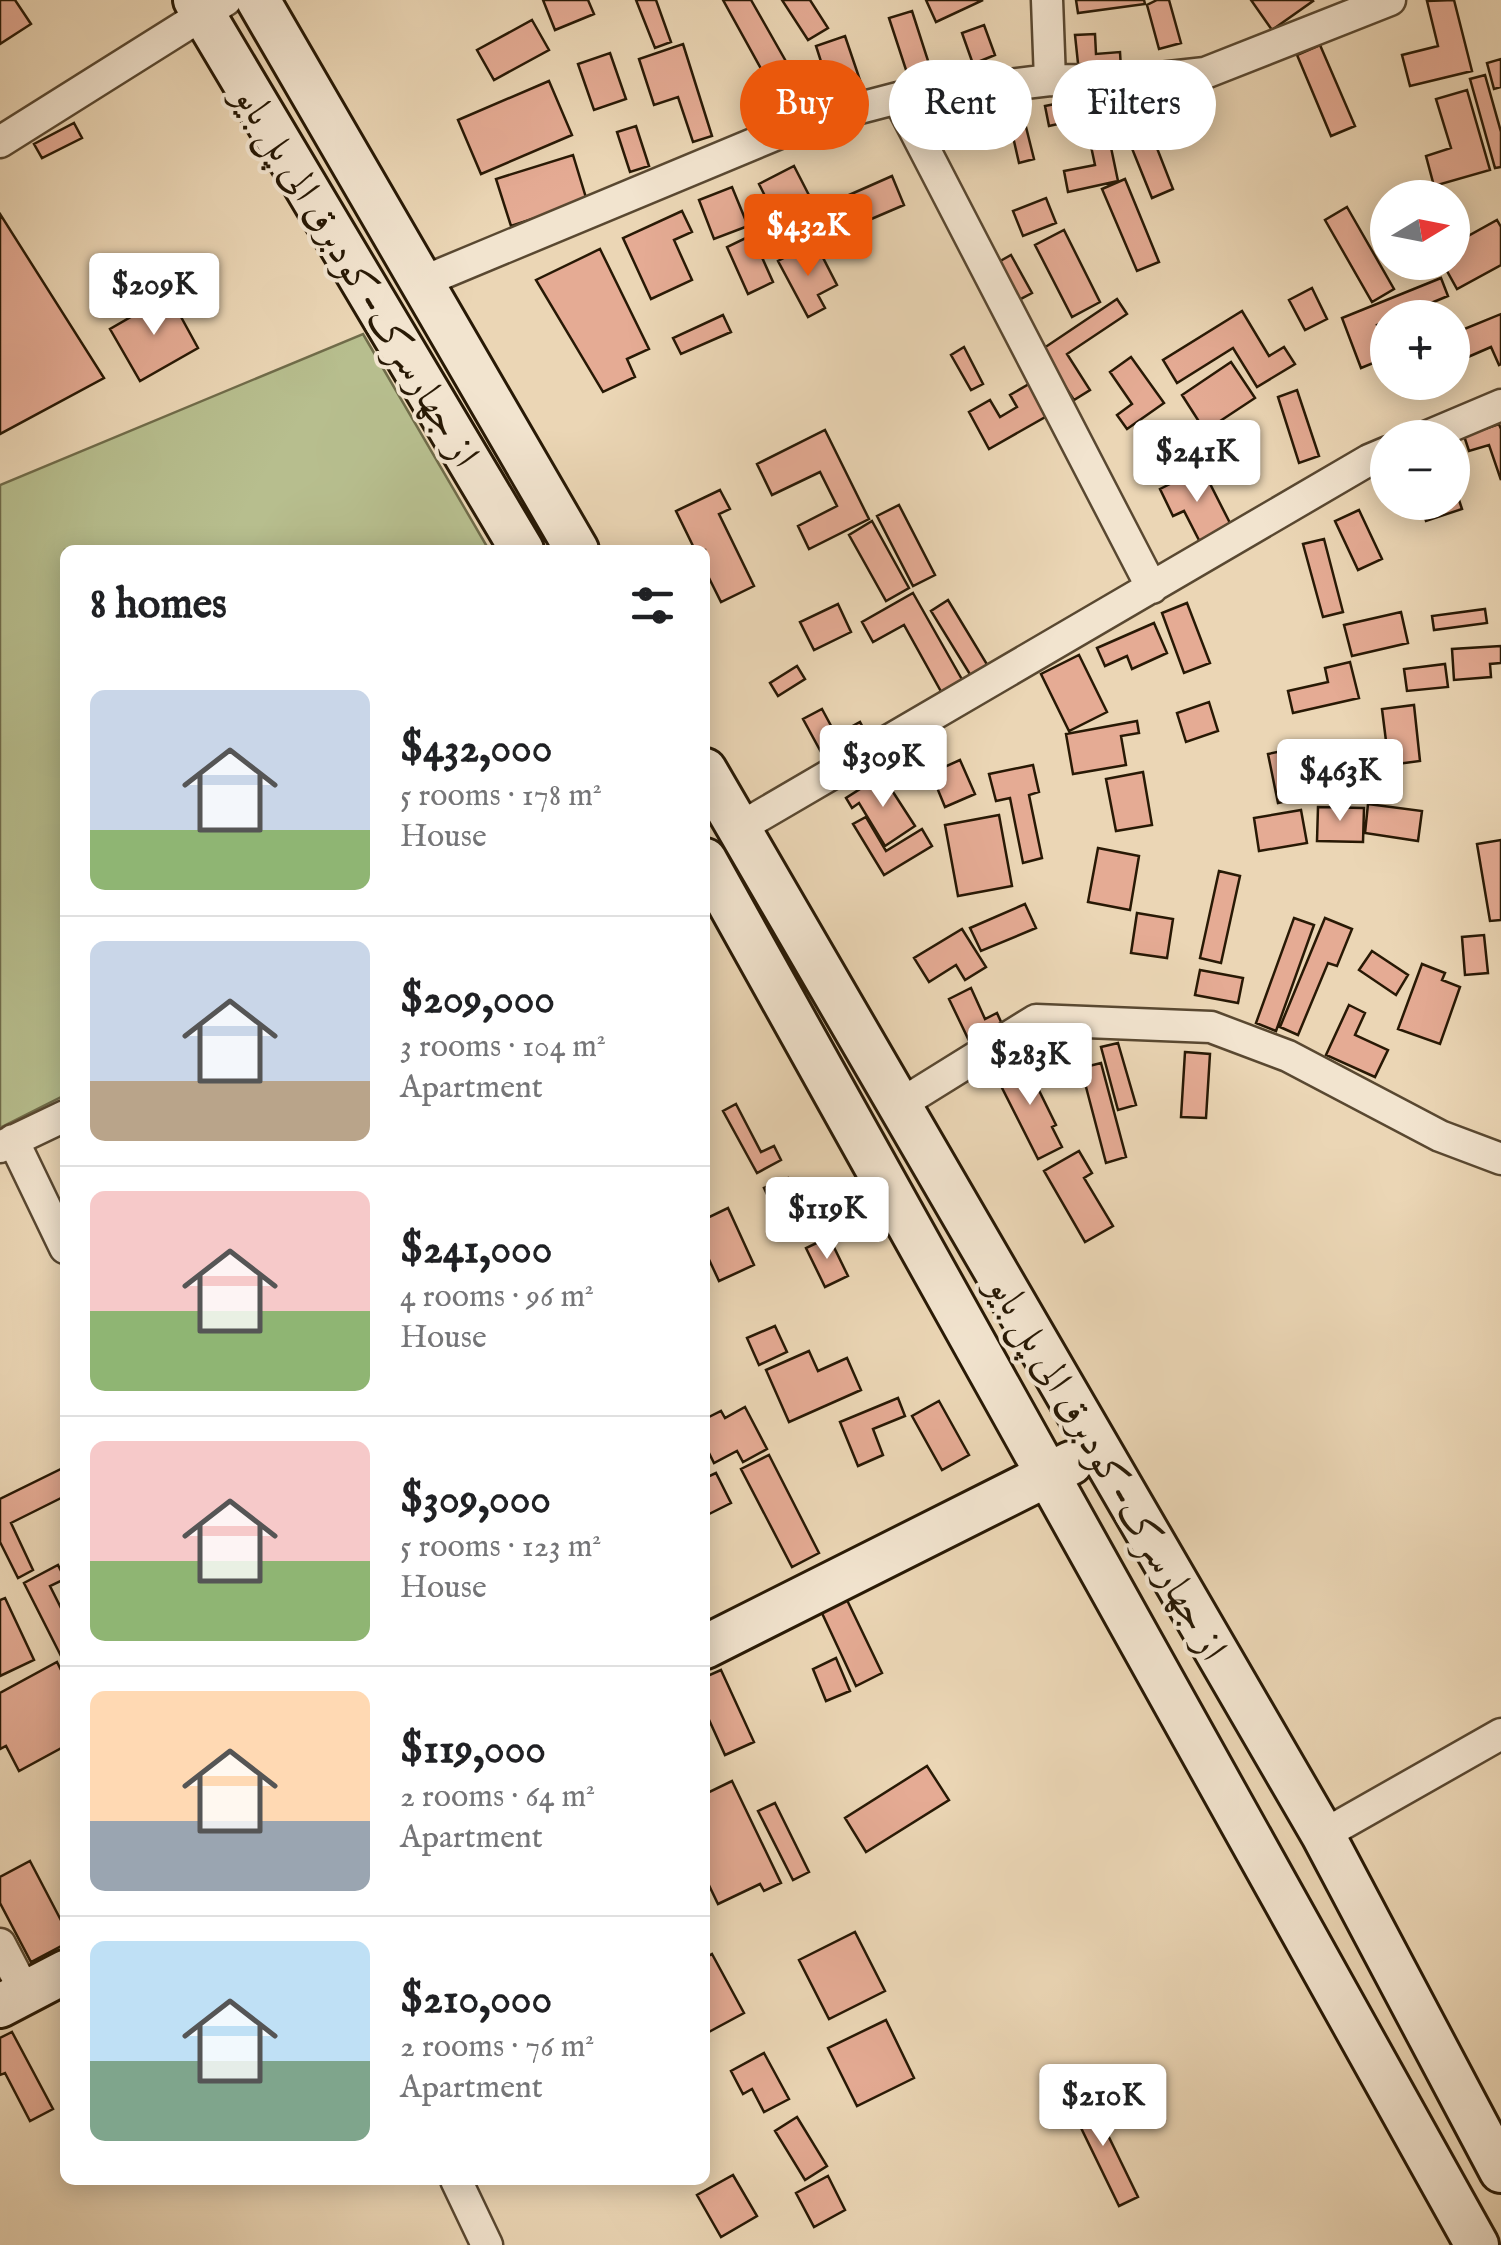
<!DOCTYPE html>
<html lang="en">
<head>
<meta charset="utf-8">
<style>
  :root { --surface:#fff; --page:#f6f6f6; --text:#202124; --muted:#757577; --line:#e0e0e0; --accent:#ea580c }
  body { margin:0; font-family:"IM FELL English",Amiri,serif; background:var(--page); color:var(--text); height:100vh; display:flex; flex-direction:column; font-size:38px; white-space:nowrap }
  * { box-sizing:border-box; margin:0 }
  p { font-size:32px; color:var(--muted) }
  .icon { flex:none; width:55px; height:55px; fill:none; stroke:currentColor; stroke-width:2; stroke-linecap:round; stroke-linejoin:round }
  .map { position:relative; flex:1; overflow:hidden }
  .drawer { position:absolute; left:60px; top:545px; width:650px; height:1640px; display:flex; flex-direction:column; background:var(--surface); border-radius:15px; box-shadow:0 5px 25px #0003 }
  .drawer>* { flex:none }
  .banner { position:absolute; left:740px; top:60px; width:610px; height:90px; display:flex; gap:20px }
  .needle { width:65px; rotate:80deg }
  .fabs { position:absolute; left:1370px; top:180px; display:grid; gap:20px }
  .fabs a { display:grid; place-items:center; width:100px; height:100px; border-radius:50%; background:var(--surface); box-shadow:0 5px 25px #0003; font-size:50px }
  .price { position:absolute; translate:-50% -85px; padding:0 22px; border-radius:10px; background:#fff; color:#222; font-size:32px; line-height:65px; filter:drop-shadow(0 2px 5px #0008) }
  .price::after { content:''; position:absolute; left:50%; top:60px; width:30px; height:22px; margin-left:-15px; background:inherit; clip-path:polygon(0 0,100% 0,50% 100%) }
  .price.on { background:var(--accent); color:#fff }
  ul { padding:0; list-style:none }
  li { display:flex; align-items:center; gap:30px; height:250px; padding:0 30px }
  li+li { border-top:2px solid var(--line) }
  li span { display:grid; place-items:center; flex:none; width:280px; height:200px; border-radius:15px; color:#555 }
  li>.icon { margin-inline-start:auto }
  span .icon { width:120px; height:120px; fill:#fffc; stroke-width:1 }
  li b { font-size:42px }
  h2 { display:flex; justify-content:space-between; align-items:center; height:120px; padding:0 30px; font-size:42px }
  .chip { padding:0 35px; border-radius:45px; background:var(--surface); box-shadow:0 5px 25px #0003; font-size:35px; line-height:90px }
  .chip.on { background:var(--accent); color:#fff }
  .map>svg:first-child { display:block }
</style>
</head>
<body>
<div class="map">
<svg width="1501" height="2245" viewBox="0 0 1501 2245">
  <rect width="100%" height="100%" fill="#ebd6b5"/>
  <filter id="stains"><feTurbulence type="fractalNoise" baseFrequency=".002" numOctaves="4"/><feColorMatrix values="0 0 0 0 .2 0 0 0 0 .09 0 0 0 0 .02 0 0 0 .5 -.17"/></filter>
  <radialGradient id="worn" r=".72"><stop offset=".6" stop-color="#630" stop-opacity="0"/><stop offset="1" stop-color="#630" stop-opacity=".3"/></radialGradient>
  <path fill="#b7be8e" stroke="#706c4a" stroke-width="2.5" d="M363,334L489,550H65V1095L0,1128V485Z"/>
  <path fill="#e5ab94" stroke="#281905" stroke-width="2.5" d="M0,0H15L31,24L0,44Z
    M543,0H588L594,14L555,30Z
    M636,0H656L671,42L655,48Z
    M723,0H751L792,72L770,85Z
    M782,0H810L828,28L808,40Z
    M926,0H983L936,22Z
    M1076,0H1144L1145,4L1078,13Z
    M1157,0H1169L1181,43L1159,49L1147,5Z
    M1251,0H1312L1313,1L1272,30Z
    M1454,0L1472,71L1410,86L1402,55L1438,46L1427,1Z
    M912,11L931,70L908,76L889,18Z
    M532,20L549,50L494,80L477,50Z
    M984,25L995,55L973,64L962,33Z
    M1095,34L1096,54L1120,52L1121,69L1079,73L1075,35Z
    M845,36L864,92L834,102L816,46Z
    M683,44L712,136L693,142L678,97L654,105L639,59Z
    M1320,45L1355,126L1331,136L1297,55Z
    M610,53L626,99L594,110L578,64Z
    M1501,59V87L1494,89L1487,63Z
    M1485,75L1501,132V167L1495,168L1470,79Z
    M549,81L572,135L481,174L458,120Z
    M801,86L809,109L775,120L767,98Z
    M1467,90L1490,170L1434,186L1426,156L1451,148L1436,99Z
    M1100,95L1118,181L1068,192L1064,171L1095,165L1085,118L1049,126L1045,106Z
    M1022,111L1034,159L1019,163L1011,128L988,133L985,119Z
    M74,123L82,138L42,158L34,144Z
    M636,126L649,166L630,172L617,132Z
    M1153,138L1173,189L1152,198L1131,146Z
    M573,155L587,201L511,226L496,179Z
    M794,166L813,203L778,222L759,184Z
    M892,176L904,205L827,238L815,210Z
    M1125,179L1159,262L1137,271L1102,189Z
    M732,187L748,226L714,239L699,200Z
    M1046,198L1056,223L1023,236L1013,211Z
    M1347,207L1394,289L1372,302L1325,220Z
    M682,211L692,232L674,240L692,280L651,299L623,238Z
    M0,214L104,378L0,434Z
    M1497,220L1501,227V265L1457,289L1442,262H1452V245Z
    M1064,230L1100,302L1072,317L1035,245Z
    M752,235L773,282L748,294L727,247Z
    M818,248L837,285L818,295L825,308L808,317L778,261L797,251L800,257Z
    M600,249L649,349L627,359L635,377L603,392L536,280Z
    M1011,255L1032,293L1015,302L995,264Z
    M1441,278L1448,296L1395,318H1388V321L1377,325L1381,335L1388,332V357L1361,368L1342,318Z
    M1312,288L1327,319L1305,330L1289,300Z
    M169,295L198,348L140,381L110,329Z
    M1117,299L1127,314L1067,354L1090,390L1074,400L1041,350Z
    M1242,311L1269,356L1284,347L1295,364L1257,387L1233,348L1177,383L1163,360Z
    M1501,314V364L1499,365L1491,347L1468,357L1457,332Z
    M723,315L731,332L681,354L673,338Z
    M964,347L983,384L971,390L951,355Z
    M1131,357L1164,403L1127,429L1117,415L1132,404L1110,372Z
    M1231,362L1255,398L1205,431L1182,395Z
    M1029,384L1047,416L989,449L969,412L990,400L1000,417L1017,407L1010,395Z
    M1297,390L1319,456L1299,463L1278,397Z
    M1499,424L1501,429V480L1489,445L1469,451L1464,436Z
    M825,430L869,519L809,549L798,526L837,506L820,472L772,495L757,464Z
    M1202,468L1232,527L1201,544L1184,511L1173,516L1160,489Z
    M720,490L730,509L719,514L754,586L721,602L705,570V550H695L676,511Z
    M1457,494L1462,509L1426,521L1420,502H1452V496Z
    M899,505L935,575L913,586L877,516Z
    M1359,510L1382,559L1358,570L1335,521Z
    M872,521L909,588L886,601L849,535Z
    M1324,539L1343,612L1323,617L1303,544Z
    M913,593L964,683L943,695L904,625L873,642L862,622Z
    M948,600L988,666L971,676L931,611Z
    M1187,603L1210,663L1184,673L1162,613Z
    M838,604L851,632L814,650L800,622Z
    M1485,609L1487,623L1434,630L1432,616Z
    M1401,612L1408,643L1352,656L1344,625Z
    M1154,623L1167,653L1132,669L1127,656L1105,666L1097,648Z
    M1501,646V663L1490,664L1491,677L1454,680L1452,649Z
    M1079,655L1107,712L1069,731L1041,674Z
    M1350,662L1359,698L1293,713L1288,691L1328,682L1325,668Z
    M1445,664L1448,687L1407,691L1404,669Z
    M797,666L805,679L778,696L770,683Z
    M1209,702L1218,731L1186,742L1177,713Z
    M1414,705L1420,761L1389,765L1382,709Z
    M822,709L836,735L860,722L870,741L827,763L803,719Z
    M1137,721L1139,733L1121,736L1126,765L1073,774L1066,734Z
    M1306,746L1315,795L1278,803L1268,754Z
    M960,760L975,794L945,807L931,773Z
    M1033,765L1039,792L1029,795L1042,858L1023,863L1010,798L996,801L989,774Z
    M1143,772L1152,825L1116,831L1106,779Z
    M882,775L915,826L885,846L859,803L852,808L846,798Z
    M1368,804L1422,811L1418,841L1365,833Z
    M1318,807L1364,808L1363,842L1317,841Z
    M1301,810L1307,843L1259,851L1254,818Z
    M999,815L1012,886L958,896L945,825Z
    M866,817L886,851L922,829L932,846L884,875L853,824Z
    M1501,840V920L1490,921L1477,844Z
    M1098,848L1139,856L1130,910L1088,902Z
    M1219,871L1240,876L1221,963L1200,958Z
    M1025,904L1036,928L981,951L970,928Z
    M1137,913L1173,919L1167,958L1131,953Z
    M1294,918L1314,925L1276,1031L1256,1023Z
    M1325,918L1352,929L1337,966L1328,963L1298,1035L1280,1027Z
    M962,929L986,967L965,980L956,965L929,982L914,958Z
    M1484,935L1488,973L1465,975L1462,937Z
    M1372,951L1408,975L1396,995L1359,970Z
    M1422,964L1445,973L1442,980L1460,987L1440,1044L1398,1029Z
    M1200,970L1243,978L1238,1003L1195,995Z
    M971,988L985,1019L997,1013L1006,1033L973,1049L949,999Z
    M1349,1005L1365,1013L1355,1035L1388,1050L1375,1077L1326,1055Z
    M1118,1043L1136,1105L1118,1110L1101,1047Z
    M1185,1052L1210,1054L1206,1118L1181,1117Z
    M1024,1060L1056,1125L1052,1127L1062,1147L1038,1159L995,1074Z
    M1101,1063L1126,1157L1106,1163L1081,1068Z
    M736,1104L761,1152L774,1146L781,1160L757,1173L723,1111Z
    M1079,1151L1092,1173L1084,1178L1113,1226L1085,1242L1044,1171Z
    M788,1178L802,1208L818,1201L824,1215L785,1233L764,1188Z
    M728,1208L754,1265L719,1281L705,1251V1219Z
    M829,1237L848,1276L825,1287L806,1248Z
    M775,1326L787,1352L759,1365L747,1338Z
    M809,1351L818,1371L847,1358L861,1390L789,1422L766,1370Z
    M898,1398L905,1416L873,1429L883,1455L858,1466L840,1422Z
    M939,1401L969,1455L942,1470L912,1416Z
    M745,1407L767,1449L743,1462L737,1451L714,1463L705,1445V1419L721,1411L725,1418Z
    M769,1455L819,1553L792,1567L741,1469Z
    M65,1467V1496L11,1523L33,1570L18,1578L0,1542V1499Z
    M716,1473L731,1503L705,1516V1478Z
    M58,1565L65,1579L50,1586L65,1616V1656L62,1658L24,1583Z
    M5,1598L34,1660L0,1676V1600Z
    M846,1598L882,1673L856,1686L821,1611Z
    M836,1658L850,1691L826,1701L813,1669Z
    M57,1662L65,1678V1746L19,1771L6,1746L0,1749V1693Z
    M721,1670L754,1742L725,1755L705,1711V1677Z
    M927,1766L949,1800L866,1852L845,1818Z
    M732,1781L781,1883L764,1891L760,1884L718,1904L705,1877V1794Z
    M775,1803L809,1872L793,1880L758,1811Z
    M30,1861L65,1928V1944L31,1962L0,1903V1877Z
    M855,1932L885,1991L829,2019L799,1960Z
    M712,1954L744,2013L705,2034V1958Z
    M886,2020L914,2078L857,2106L828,2048Z
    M12,2032L53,2109L30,2121L5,2073L0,2075V2038Z
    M764,2053L789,2099L764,2112L752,2089L743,2094L731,2071Z
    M1087,2092L1138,2197L1119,2206L1068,2101Z
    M797,2117L827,2166L805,2180L775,2131Z
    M733,2175L757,2216L721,2237L697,2195Z
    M828,2176L845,2210L814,2227L796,2193Z"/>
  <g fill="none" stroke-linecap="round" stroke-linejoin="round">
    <defs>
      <path id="street" d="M1047,0L1050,80
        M898,98L1152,588
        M0,142L226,0
        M422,282L806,122L898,98L1050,80L1133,81L1205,73L1390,0
        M1423,438L1501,405
        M739,828L1369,460L1388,452
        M899,1105L1036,1020L1211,1027L1288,1056L1440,1136L1501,1159
        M13,1140L65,1248
        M0,1147L65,1116
        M1323,1835L1501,1734
        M0,1944L25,1992
        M456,2180L487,2245"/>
      <path id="secondary" d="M195,0L522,550
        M258,0L577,550
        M705,770L1323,1835L1501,2171
        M705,860L1477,2245
        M705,1647L1071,1463
        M0,2006L65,1972"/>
    </defs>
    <use href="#street" stroke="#594831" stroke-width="35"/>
    <use href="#secondary" stroke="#281905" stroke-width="48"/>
    <use href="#street" stroke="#f2e4cf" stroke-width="30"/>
    <use href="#secondary" stroke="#f2e4cf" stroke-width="42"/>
  </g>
  <g text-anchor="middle" stroke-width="8" stroke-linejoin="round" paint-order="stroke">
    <g font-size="40" fill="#281905" stroke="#f2e4cf">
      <text transform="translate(358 275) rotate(59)" y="14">از جهارسرک-کودبرق الی پل بایو</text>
      <text transform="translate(1109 1467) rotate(60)" y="14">از جهارسرک-کودبرق الی پل بایو</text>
    </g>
  </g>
  <rect width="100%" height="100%" filter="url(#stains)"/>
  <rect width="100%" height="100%" fill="url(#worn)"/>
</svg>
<div class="fabs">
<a><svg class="needle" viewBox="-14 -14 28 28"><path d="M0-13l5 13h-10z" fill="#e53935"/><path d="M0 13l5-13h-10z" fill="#757577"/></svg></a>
<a>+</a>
<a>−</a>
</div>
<b class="price on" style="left:808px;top:279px">$432K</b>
<b class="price" style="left:154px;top:338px">$209K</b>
<b class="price" style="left:1197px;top:505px">$241K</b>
<b class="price" style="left:883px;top:810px">$309K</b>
<b class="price" style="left:1340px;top:824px">$463K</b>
<b class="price" style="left:1030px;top:1108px">$283K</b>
<b class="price" style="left:827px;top:1262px">$119K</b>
<b class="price" style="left:1103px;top:2149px">$210K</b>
<div class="banner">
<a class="chip on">Buy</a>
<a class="chip">Rent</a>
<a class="chip">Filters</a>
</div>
<section class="drawer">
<h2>8 homes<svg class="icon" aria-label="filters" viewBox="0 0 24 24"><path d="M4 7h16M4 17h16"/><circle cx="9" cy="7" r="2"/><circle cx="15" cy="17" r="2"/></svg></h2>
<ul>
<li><span style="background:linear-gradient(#c9d6e8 70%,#8fb573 0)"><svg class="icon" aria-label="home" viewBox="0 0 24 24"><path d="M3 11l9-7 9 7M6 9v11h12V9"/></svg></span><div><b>$432,000</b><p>5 rooms · 178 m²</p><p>House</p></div></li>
<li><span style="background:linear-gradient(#c9d6e8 70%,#b9a48a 0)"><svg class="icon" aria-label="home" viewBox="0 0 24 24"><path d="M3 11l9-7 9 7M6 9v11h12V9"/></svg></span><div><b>$209,000</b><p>3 rooms · 104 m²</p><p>Apartment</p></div></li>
<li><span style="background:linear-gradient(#f6c9c9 60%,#8fb573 0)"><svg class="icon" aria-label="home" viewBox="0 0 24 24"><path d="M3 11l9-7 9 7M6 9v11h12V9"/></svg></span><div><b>$241,000</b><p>4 rooms · 96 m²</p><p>House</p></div></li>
<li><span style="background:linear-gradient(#f6c9c9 60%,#8fb573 0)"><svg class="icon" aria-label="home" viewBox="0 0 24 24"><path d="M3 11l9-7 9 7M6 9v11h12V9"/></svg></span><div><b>$309,000</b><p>5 rooms · 123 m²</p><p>House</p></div></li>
<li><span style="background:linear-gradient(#ffd9b3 65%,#9aa5b1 0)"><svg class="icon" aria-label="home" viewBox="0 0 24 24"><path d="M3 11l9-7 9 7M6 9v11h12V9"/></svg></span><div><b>$119,000</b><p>2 rooms · 64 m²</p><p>Apartment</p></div></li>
<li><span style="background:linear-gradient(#bfe0f5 60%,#7fa58c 0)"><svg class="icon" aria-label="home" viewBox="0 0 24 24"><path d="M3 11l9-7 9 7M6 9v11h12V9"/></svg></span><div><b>$210,000</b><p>2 rooms · 76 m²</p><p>Apartment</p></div></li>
</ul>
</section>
</div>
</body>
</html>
